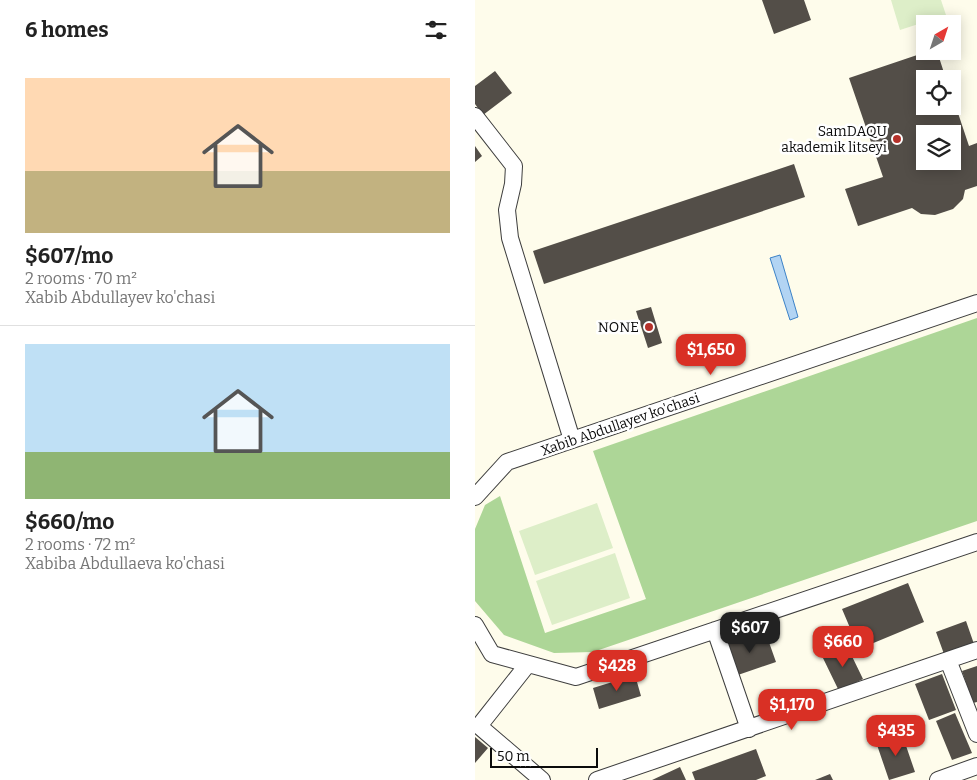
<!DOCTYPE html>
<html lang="en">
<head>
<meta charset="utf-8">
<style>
  :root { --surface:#fff; --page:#f2f2f2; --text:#222; --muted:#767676; --line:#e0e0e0; --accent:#d93025 }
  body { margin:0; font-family:Bitter,serif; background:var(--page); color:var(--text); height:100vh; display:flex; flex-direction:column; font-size:19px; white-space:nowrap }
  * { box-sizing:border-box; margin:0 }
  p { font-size:16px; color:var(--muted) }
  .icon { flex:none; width:28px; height:28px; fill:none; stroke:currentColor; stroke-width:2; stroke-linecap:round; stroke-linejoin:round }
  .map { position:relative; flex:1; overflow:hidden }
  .side { display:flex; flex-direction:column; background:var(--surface); width:475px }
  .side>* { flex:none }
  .needle { width:32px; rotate:39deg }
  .buttons { position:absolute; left:441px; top:15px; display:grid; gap:10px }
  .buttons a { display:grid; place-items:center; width:45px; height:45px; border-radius:0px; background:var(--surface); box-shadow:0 2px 12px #0003; font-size:25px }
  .scale { position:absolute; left:15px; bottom:12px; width:108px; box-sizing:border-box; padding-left:5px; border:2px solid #0b0b0b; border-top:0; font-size:14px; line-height:18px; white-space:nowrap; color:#0b0b0b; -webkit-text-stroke:4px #fff; paint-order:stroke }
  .price { position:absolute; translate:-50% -42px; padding:0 11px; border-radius:10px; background:var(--accent); color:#fff; font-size:16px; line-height:32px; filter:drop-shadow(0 1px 2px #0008) }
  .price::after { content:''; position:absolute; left:50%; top:30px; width:15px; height:11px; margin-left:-8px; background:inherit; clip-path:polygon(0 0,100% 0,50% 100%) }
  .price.current { background:#222; color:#fff }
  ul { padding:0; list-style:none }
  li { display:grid; align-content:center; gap:10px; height:265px; padding:0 25px }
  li+li { border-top:1px solid var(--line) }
  li span { display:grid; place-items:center; height:155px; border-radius:0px; color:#555 }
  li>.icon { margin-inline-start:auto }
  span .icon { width:90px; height:90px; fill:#fffc; stroke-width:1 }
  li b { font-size:21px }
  h2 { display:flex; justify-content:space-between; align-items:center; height:60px; padding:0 25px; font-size:21px }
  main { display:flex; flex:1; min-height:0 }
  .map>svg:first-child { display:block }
</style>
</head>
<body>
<main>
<section class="side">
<h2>6 homes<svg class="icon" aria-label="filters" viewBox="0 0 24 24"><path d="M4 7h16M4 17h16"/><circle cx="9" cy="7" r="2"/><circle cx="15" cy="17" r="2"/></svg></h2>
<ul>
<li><span style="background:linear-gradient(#ffd9b3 60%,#c2b280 0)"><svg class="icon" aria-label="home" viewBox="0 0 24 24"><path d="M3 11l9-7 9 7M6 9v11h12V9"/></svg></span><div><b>$607/mo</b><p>2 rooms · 70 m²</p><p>Xabib Abdullayev ko'chasi</p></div></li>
<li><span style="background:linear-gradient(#bfe0f5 70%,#8fb573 0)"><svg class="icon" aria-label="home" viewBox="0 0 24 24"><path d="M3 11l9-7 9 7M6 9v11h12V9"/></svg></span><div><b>$660/mo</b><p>2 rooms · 72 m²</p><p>Xabiba Abdullaeva ko'chasi</p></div></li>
</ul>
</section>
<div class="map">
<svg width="502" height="780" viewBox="0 0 502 780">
  <rect width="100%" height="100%" fill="#fefceb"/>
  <path fill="#add697" d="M502,318V521L118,652L79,653L29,635L0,601V529L10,505L25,496L70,633L171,599L118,451Z"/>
  <path fill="#ddeec8" d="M416,0H466L471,15L425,30Z
    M122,503L138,548L60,575L44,531Z
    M140,553L155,598L77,625L61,581Z"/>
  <path fill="#b2d4f3" stroke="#3c82c7" d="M305,255L323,317L315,320L295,258Z"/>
  <path fill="#534e48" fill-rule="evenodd" d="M287,0H329L336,20L299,34Z
    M454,51H462L471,79H450V106H478V98L494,146L502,143V186L490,190L488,199L478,209L460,215L446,214L437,208L383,226L370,189L408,177L374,78ZM450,134H478V161H450Z
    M20,71L37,93L8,115L0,104V86Z
    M0,146L7,156L0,162Z
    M319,164L330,197L69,284L58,251Z
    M176,307L187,343L173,348L161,311Z
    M433,583L449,622L384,649L367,609Z
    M491,621L499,644L469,654L461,632Z
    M290,631L301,662L260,676L249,645Z
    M371,644L388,679L364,691L347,656Z
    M502,666V702L498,703L487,671Z
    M467,674L481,710L454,720L440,684Z
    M160,675L166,696L124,709L118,688Z
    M480,713L497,753L477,760L461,721Z
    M427,734L440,772L414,780L401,742Z
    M0,737L13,748L0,763Z
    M281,749L291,776L281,780H220L217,772Z
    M205,767L211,780H177Z
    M355,774L358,780H340Z"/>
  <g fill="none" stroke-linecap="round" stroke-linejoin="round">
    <defs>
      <path id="minor" d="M0,116L39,166L38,184L32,210L35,238L97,440
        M0,497L32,462L502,303
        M0,625L17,654L101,677L502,542
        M240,630L274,729
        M473,660L502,734
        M53,664L4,726L67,780
        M122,780L502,650
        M463,780L502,766"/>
    </defs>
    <use href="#minor" stroke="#3e3e3e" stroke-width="18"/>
    <use href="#minor" stroke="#fff" stroke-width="16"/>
  </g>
  <g fill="#b5312a" stroke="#fff" stroke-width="2">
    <circle cx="422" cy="139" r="5"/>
    <circle cx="174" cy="327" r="5"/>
  </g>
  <g text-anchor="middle" stroke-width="5" stroke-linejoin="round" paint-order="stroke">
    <g font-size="14" fill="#0b0b0b" stroke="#fff" text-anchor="end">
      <text x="412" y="136">SamDAQU<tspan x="412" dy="16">akademik litseyi</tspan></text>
      <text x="164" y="332">NONE</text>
    </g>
    <g font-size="14" fill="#0b0b0b" stroke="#fff">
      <text transform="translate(145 424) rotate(-19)" y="5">Xabib Abdullayev ko'chasi</text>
    </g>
  </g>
</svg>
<div class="buttons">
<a><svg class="needle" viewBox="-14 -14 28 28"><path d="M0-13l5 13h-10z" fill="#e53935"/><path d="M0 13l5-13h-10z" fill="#767676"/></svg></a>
<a><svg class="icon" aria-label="locate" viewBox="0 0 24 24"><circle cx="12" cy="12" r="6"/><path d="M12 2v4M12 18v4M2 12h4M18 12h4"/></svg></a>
<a><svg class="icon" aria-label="layers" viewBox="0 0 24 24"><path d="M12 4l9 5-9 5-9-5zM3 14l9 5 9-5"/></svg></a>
</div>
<div class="scale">50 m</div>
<b class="price" style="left:236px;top:376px">$1,650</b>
<b class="price current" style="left:275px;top:654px">$607</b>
<b class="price" style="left:368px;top:668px">$660</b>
<b class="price" style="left:142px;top:692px">$428</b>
<b class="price" style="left:317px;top:731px">$1,170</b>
<b class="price" style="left:421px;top:757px">$435</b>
</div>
</main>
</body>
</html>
